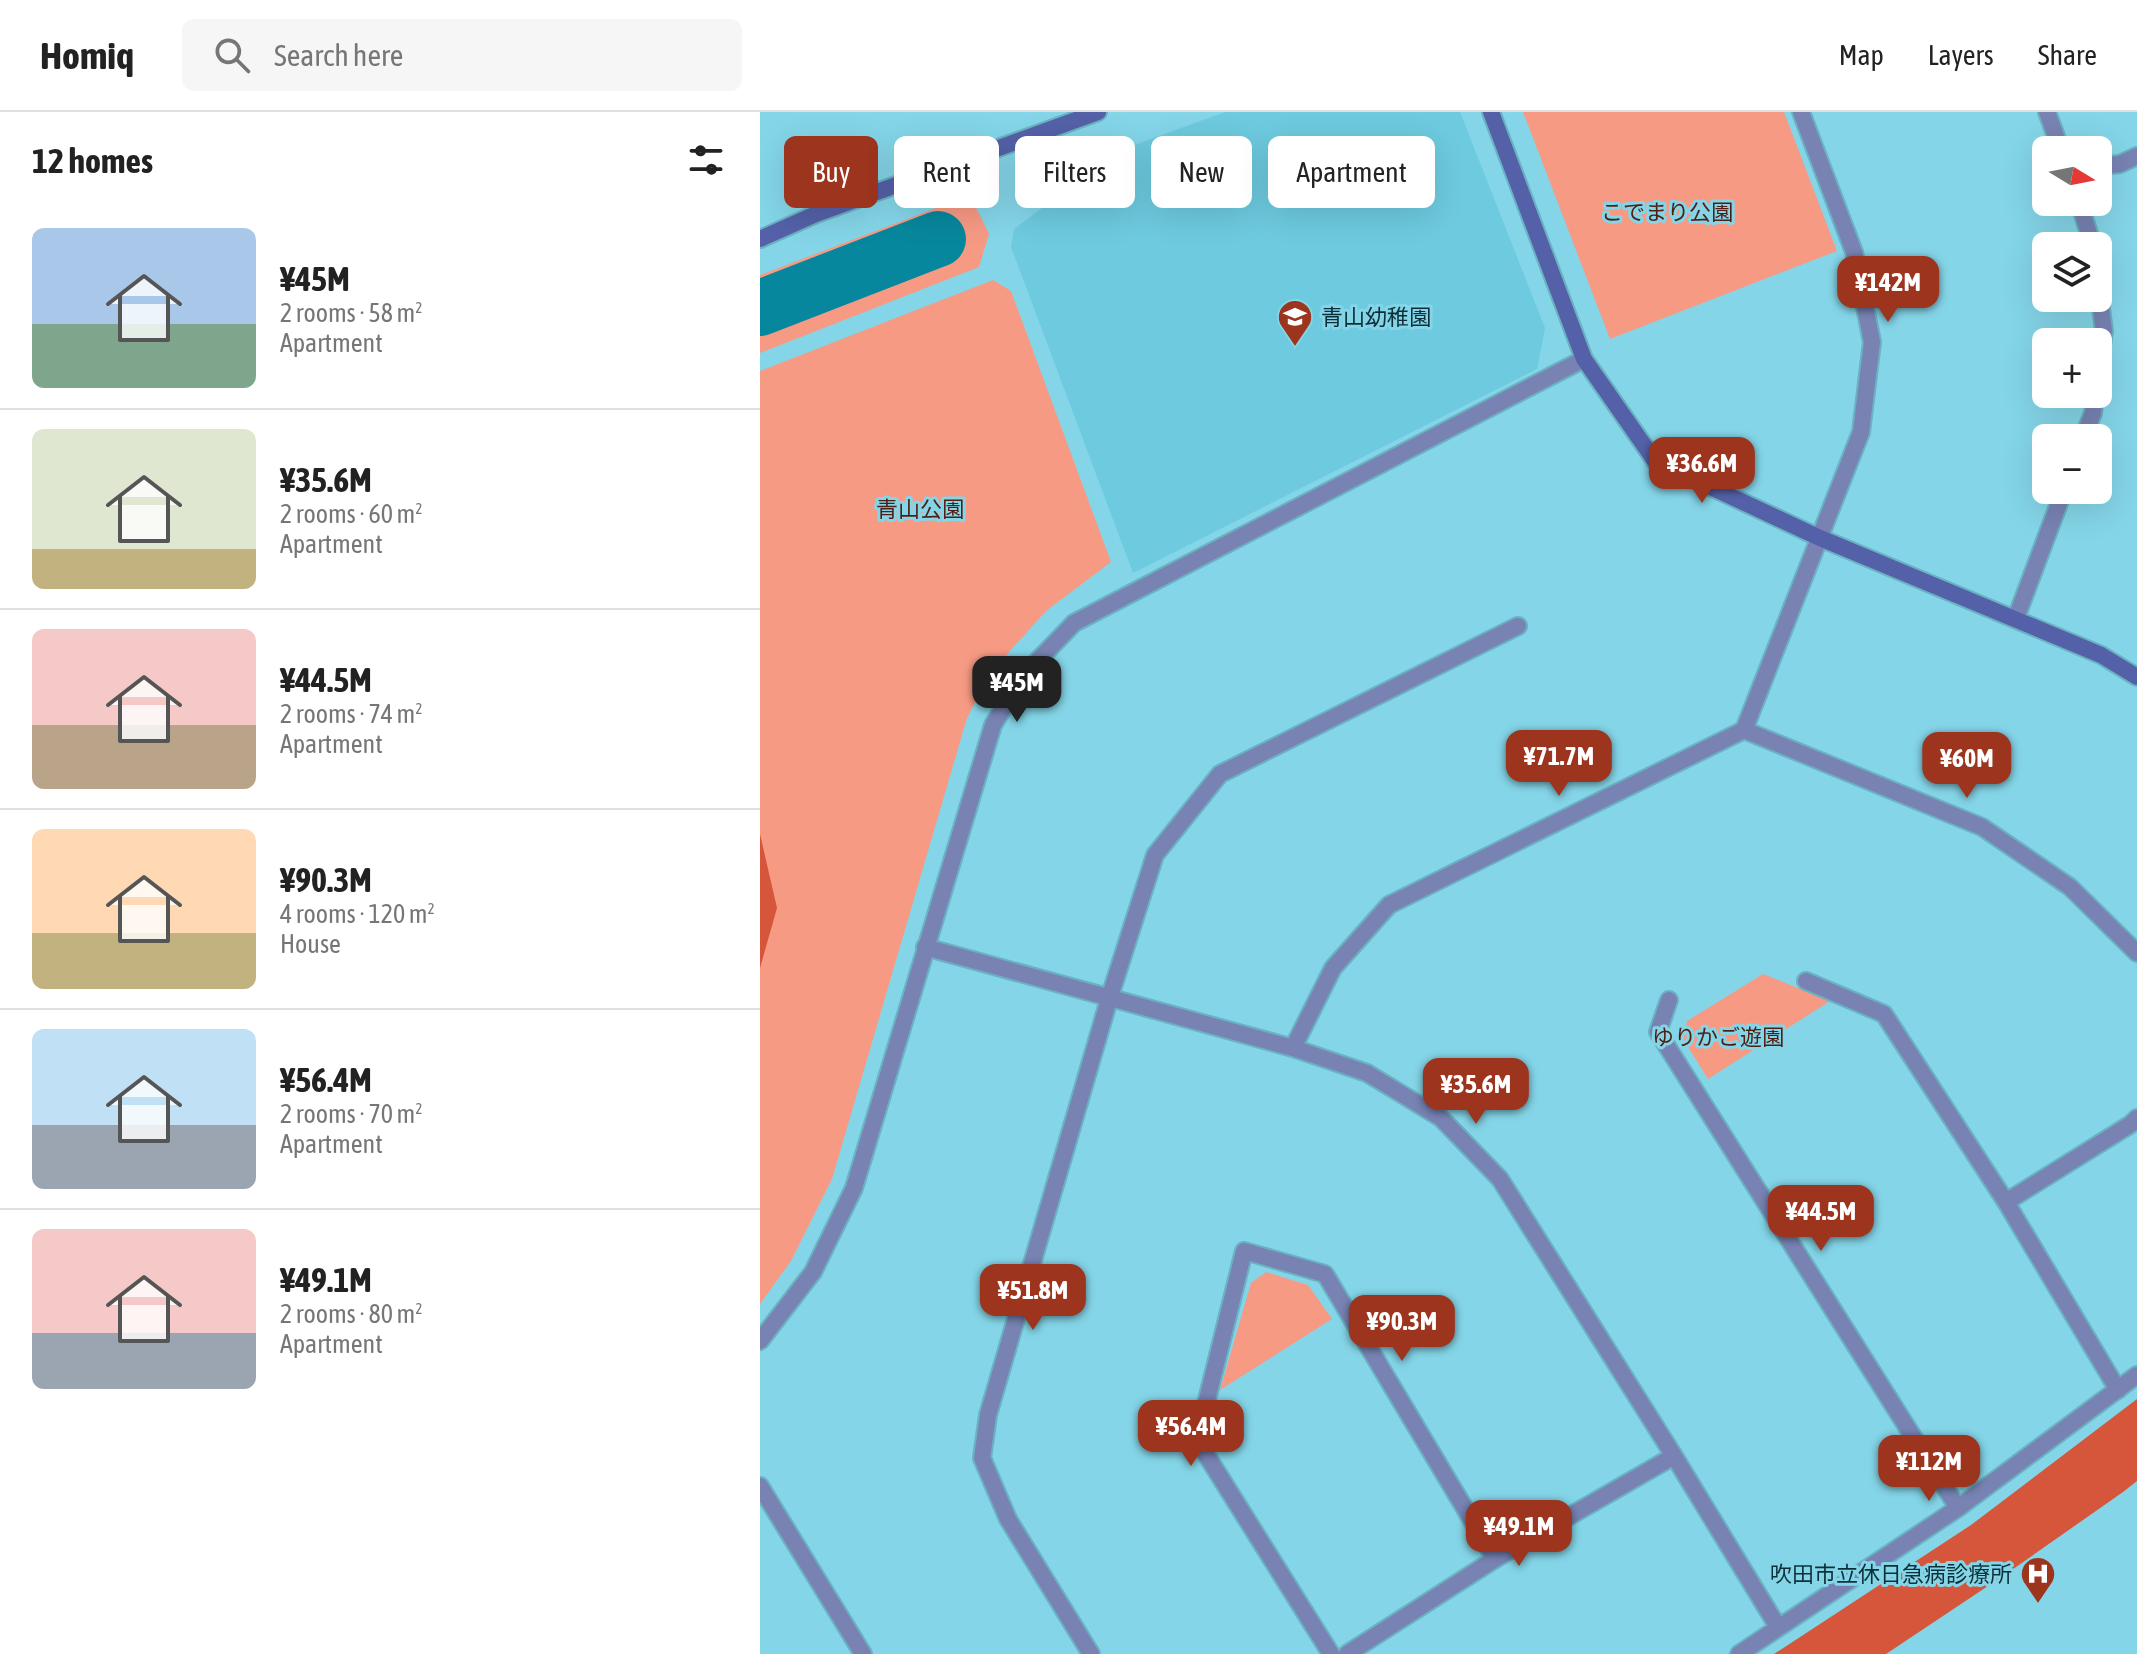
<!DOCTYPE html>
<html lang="en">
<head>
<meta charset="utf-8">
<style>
  :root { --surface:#fff; --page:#f6f6f6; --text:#222; --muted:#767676; --line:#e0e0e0; --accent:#9d341d }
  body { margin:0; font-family:"Asap Condensed","Noto Sans JP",sans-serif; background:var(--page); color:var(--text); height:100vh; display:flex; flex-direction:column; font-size:30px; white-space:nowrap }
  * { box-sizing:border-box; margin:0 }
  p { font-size:26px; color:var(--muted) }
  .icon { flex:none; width:44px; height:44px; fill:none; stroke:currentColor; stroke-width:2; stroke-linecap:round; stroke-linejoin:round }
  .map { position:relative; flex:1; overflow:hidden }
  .panel { display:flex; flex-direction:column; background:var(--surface); width:760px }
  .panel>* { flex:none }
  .guide { position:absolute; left:24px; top:24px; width:760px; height:72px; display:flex; gap:16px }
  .needle { width:52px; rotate:100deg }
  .tools { position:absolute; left:1272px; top:24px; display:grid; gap:16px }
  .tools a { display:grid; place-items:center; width:80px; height:80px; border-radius:12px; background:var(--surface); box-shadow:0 8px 32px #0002; font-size:40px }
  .price { position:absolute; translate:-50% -68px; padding:0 18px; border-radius:16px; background:var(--accent); color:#fff; font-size:26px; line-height:52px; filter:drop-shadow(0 2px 4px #0008) }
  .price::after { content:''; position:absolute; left:50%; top:48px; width:24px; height:18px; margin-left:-12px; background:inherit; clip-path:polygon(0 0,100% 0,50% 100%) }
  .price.selected { background:#222; color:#fff }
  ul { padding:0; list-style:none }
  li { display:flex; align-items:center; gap:24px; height:200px; padding:0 32px }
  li+li { border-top:2px solid var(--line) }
  li span { display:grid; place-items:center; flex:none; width:224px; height:160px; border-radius:12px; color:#555 }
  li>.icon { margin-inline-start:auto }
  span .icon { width:96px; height:96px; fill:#fffc; stroke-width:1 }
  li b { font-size:34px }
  h2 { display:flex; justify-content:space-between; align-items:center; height:96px; padding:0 32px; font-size:34px }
  .pill { padding:0 28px; border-radius:12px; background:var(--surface); box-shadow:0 8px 32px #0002; font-size:28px; line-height:72px }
  .pill.selected { background:var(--accent); color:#fff }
  header { display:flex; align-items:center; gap:48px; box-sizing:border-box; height:112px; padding:0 40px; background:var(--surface); border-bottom:2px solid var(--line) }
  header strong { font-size:38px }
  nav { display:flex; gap:44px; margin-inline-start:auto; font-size:28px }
  .search { width:560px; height:72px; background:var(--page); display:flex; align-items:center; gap:20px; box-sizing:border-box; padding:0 28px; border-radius:12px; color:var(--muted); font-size:30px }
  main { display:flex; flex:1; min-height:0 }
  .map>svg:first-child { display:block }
</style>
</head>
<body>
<header>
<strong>Homiq</strong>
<div class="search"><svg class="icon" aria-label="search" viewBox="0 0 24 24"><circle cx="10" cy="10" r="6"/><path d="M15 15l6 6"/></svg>Search here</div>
<nav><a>Map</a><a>Layers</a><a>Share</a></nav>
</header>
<main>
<section class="panel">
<h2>12 homes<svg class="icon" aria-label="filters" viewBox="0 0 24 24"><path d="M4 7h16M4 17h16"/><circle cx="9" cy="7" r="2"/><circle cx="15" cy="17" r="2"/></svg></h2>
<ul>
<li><span style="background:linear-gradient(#a9c7e8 60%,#7fa58c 0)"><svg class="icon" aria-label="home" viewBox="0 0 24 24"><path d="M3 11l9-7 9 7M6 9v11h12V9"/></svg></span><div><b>¥45M</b><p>2 rooms · 58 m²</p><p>Apartment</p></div></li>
<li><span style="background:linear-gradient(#dfe7d0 75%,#c2b280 0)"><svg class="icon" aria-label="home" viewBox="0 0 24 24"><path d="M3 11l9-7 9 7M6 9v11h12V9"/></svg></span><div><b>¥35.6M</b><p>2 rooms · 60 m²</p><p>Apartment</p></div></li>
<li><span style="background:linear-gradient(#f6c9c9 60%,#b9a48a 0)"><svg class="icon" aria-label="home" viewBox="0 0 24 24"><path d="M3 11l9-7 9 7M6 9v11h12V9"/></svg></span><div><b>¥44.5M</b><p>2 rooms · 74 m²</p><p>Apartment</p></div></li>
<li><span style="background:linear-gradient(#ffd9b3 65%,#c2b280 0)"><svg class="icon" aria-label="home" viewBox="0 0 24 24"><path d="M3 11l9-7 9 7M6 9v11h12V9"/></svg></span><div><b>¥90.3M</b><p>4 rooms · 120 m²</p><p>House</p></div></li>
<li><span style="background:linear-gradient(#bfe0f5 60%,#9aa5b1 0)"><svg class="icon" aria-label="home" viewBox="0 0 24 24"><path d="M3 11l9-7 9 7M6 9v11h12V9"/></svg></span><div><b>¥56.4M</b><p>2 rooms · 70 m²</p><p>Apartment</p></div></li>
<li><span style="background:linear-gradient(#f6c9c9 65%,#9aa5b1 0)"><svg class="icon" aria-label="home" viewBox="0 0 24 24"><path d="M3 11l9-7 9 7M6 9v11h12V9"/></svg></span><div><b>¥49.1M</b><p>2 rooms · 80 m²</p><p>Apartment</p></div></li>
</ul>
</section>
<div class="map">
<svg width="1377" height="1542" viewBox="0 0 1377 1542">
  <rect width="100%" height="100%" fill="#84d5e8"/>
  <path fill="#6dcadf" d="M465,0H700L785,216L777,257L373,461L251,135L254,117L358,39Z"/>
  <path fill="#f79a84" d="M763,0H1024L1077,139L850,227Z
    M210,83L229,122L219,155L0,241V163Z
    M233,168L251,179L351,450L286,499L231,560L207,606L72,1067L31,1149L0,1192V259Z
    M1003,862L1070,889L948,967L923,927L927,909Z
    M506,1160L548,1173L572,1207L460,1278L491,1171Z"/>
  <path fill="#d5563a" d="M0,722L17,796L0,856Z
    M1377,1287V1369L1363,1380L1246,1462L1126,1542H1014L1211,1413Z"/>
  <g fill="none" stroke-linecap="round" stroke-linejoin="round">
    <path stroke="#07879d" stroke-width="56" d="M0,196L178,127"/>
    <defs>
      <path id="street" d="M1287,0L1301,38
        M1338,54L1360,52L1377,44
        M1319,90L1333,134
        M1338,174L1344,219L1338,261
        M1323,326L1333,301L1335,282
        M1256,506L1304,378
        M984,618L1222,715L1310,775L1377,841
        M165,835L533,936L607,961L681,1006L740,1067L914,1344L1018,1515
        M1046,869L1124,902L1246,1090L1358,1278
        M909,888L898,920L1198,1396
        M533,936L573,856L629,793L984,618L1101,320L1112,230L1094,140L1041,0
        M1246,1090L1371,1012L1377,1006
        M0,1229L53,1160L94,1076L233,613L262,565L314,511L824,247
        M0,1374L103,1542
        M331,1542L248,1407L222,1346L228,1303L350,884L395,743L460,662L758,514
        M571,1542L437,1328L484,1139L565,1162L735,1447
        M587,1542L735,1447L914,1344
        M979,1542L1198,1396L1377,1263"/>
      <path id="secondary" d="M731,0L824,247L895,349L1060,426L1341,543L1377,565
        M0,127L56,102L338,0"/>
    </defs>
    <use href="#street" stroke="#6ab1c1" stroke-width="20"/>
    <use href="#secondary" stroke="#6ab1c1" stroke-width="20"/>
    <use href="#street" stroke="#7883b4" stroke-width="16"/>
    <use href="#secondary" stroke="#5461a8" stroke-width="16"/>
  </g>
  <defs>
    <symbol id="school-pin" viewBox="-11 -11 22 30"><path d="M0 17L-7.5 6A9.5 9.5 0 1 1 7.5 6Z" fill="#9d341d" stroke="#84d5e8"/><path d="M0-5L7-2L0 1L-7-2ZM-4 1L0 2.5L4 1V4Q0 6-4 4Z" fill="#fff"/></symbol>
    <symbol id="hospital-pin" viewBox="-11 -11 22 30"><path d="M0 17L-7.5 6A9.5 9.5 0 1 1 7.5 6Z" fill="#9d341d" stroke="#84d5e8"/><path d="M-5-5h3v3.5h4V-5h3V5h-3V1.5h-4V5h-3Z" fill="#fff"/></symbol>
  </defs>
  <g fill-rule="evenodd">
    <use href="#school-pin" x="515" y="185" width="40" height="54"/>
    <use href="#hospital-pin" x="1258" y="1442" width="40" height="54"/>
  </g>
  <g text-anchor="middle" stroke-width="6" stroke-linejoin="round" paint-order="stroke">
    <g font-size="22" fill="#501e12" stroke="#84d5e8">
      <text x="907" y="108">こでまり公園</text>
      <text x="160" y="405">青山公園</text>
      <text x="958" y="933">ゆりかご遊園</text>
    </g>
    <g font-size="22" fill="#0d3038" stroke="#84d5e8" text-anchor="start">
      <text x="561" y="213">青山幼稚園</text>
      <text x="1252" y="1470" text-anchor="end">吹田市立休日急病診療所</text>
    </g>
  </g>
</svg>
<div class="tools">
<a><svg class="needle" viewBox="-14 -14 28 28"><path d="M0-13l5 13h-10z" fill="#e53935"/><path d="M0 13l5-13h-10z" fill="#767676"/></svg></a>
<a><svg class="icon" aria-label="layers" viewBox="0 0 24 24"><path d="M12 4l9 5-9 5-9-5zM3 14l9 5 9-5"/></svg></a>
<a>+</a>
<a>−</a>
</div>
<b class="price" style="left:1128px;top:212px">¥142M</b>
<b class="price" style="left:942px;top:393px">¥36.6M</b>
<b class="price selected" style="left:257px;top:612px">¥45M</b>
<b class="price" style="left:799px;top:686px">¥71.7M</b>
<b class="price" style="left:1207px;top:688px">¥60M</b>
<b class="price" style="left:716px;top:1014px">¥35.6M</b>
<b class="price" style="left:1061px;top:1141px">¥44.5M</b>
<b class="price" style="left:273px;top:1220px">¥51.8M</b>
<b class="price" style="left:642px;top:1251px">¥90.3M</b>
<b class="price" style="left:431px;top:1356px">¥56.4M</b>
<b class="price" style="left:1169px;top:1391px">¥112M</b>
<b class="price" style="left:759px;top:1456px">¥49.1M</b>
<div class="guide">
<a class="pill selected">Buy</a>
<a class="pill">Rent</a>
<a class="pill">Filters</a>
<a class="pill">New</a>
<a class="pill">Apartment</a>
</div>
</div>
</main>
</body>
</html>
